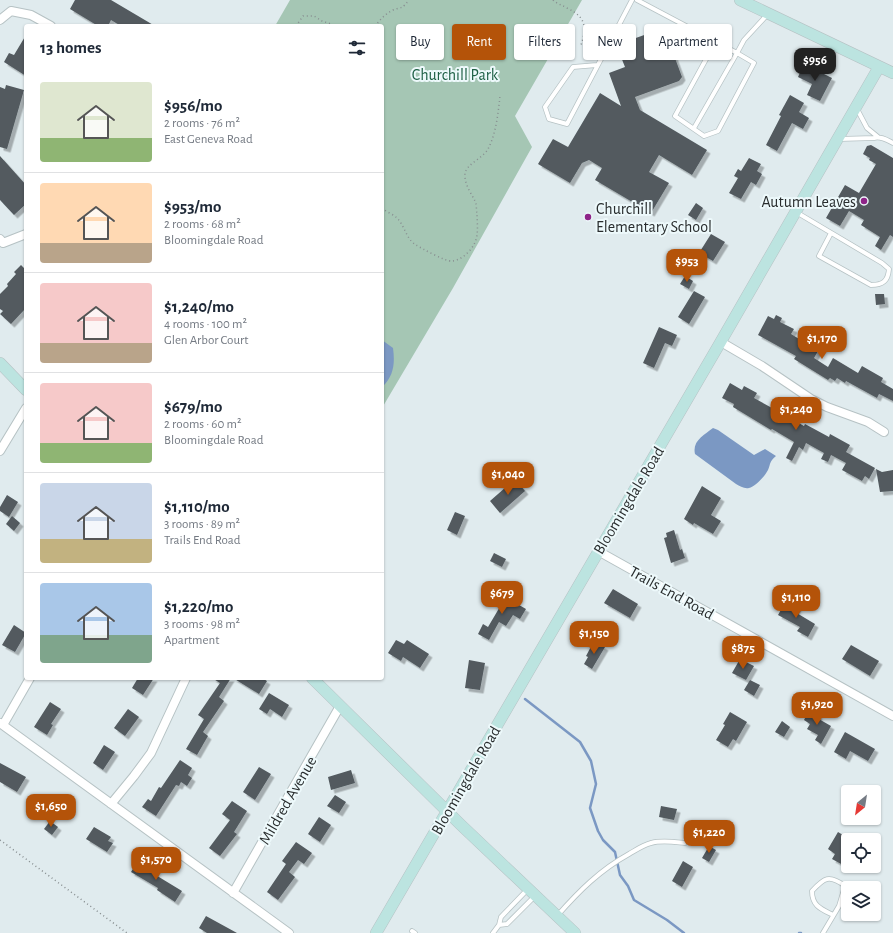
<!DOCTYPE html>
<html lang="en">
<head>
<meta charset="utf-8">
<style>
  :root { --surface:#fff; --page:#f6f6f7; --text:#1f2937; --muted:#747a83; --line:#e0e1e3; --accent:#b45309 }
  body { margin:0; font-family:"Alegreya Sans",sans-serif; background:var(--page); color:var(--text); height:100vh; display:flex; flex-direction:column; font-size:15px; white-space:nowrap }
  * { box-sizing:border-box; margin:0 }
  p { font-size:13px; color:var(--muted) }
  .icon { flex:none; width:22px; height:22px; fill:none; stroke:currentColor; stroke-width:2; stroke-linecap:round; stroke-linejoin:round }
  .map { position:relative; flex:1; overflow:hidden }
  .details { position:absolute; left:24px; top:24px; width:360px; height:656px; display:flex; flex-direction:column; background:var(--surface); border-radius:4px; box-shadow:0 1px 3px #0004 }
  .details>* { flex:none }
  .hud { position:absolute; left:396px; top:24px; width:380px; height:36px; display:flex; gap:8px }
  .needle { width:26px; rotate:210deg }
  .controls { position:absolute; left:841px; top:785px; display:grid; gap:8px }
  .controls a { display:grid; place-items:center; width:40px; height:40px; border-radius:4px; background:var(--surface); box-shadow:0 1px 3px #0004; font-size:20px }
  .price { position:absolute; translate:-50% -34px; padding:0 9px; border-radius:8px; background:var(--accent); color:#fff; font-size:13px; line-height:26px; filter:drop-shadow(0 1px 2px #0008) }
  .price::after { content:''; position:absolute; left:50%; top:24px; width:12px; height:9px; margin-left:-6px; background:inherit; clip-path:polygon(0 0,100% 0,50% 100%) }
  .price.current { background:#222; color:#fff }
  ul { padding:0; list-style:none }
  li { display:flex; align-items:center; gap:12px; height:100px; padding:0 16px }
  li+li { border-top:1px solid var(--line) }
  li span { display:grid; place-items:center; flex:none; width:112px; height:80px; border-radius:4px; color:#555 }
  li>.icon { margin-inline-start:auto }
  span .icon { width:48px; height:48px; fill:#fffc; stroke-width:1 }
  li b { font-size:17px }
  h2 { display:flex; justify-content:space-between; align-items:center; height:48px; padding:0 16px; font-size:17px }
  .tag { padding:0 14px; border-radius:4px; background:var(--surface); box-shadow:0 1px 3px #0004; font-size:14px; line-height:36px }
  .tag.current { background:var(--accent); color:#fff }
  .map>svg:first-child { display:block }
</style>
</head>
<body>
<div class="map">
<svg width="893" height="933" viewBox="0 0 893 933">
  <defs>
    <filter id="shadow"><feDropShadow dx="3.5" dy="3.5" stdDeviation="0" flood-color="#0004"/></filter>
  </defs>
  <rect width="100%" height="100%" fill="#e0ebee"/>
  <path fill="#a5c6b4" d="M290,0H582L515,116L532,147L453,288L382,408V26H275Z"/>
  <path fill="#7b98c3" d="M382,340L393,348C395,363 394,376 382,387Z
    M713,428L718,430L754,455L765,449L776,456C769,462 771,463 768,470C765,476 755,487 749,488C744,489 740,486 736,484L695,454C692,441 704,435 713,428Z"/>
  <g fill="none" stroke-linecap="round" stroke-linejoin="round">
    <path stroke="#7b98c3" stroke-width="2.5" d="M525,699L580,742L591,761L596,784L590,808L598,831L603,840L615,852L620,875L628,886L634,900L667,920L684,933
      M799,933H801"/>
  </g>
  <path fill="#525a5f" filter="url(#shadow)" d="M75,0H111L155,26H121L111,20L108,26H98L70,9Z
    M661,29L665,31L682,77L679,81L635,97L640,110L707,150L692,175L659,155L649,172L669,183L651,213L595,180L602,168L589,160L582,163L570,183L538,164L553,139L568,147L600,93L621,106L609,73L625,67L617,47L619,44Z
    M26,35V76L4,62L9,53L14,55Z
    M803,66L811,71L812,68L832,78L820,101L807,95L812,84L798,77Z
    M6,85L24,90L7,149L0,147V87L5,89Z
    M790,95L804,103L799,112L809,118L803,129L792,123L777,151L766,145L781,116L779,115Z
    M871,145L893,158V237L890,235L881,250L875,246L880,237L861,225L864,220L849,211L840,226L826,218L845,185L859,193L876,164L869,160L870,158L863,154L867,146Z
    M0,156L26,185V204L14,215L0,200Z
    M749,158L761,164L757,171L762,174L756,185L751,182L741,199L729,193L738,178L734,176L738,169L741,171Z
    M696,203L703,208L696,220L688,215Z
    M711,234L725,242L713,261L699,253Z
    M21,265L26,270V308L11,324L0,314L3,311L0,309V294L8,286L7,284L16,274L14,272Z
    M685,276L693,281L689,289L680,284Z
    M694,291L705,297L689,324L678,317Z
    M875,294H884L885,304L876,305Z
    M776,315L782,318L780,322L794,329L791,334L804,342L806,339L812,343L810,346L818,351L814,358L828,367L833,358L858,373L862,366L883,378L881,382L893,389V401L879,394L877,398L846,381L845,383L837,378L835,381L830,378L828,380L794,359L796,356L758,335L768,316L774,319Z
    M659,327L677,335L672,346L665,343L654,368L643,363Z
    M730,383L742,390L744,386L757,393L754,398L772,408L773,406L787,414L786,416L804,426L805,424L829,437L830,434L850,445L846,452L875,468L869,479L865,476L862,481L842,470L846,463L831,455L828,462L821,459L824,453L806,443L803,450L799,447L792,461L786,458L794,442L772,429L771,430L733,407L734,404L722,398Z
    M876,469L882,472L893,470V491L880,492Z
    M515,479L525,491L500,513L490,501Z
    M702,486L721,498L711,515L721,521L713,534L694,523L693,525L684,519Z
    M7,495L18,502L9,517L0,511V507Z
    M455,512L465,516L457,535L447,530Z
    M12,516L20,523L14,531L6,524Z
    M674,530L680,550L682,549L685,558L671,563L664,538L667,537L666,533Z
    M494,553L506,559L502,567L490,561Z
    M613,589L638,604L630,618L604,603Z
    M498,593L526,609L520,619L513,615L506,626L499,622L489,640L478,634L483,624L488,627L501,605L493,601Z
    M786,601L798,607L795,612L815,624L808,637L797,631L800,627L778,615Z
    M14,625L26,633L15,652L2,645Z
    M396,640L404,644L407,640L429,654L420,668L403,657L401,661L388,653Z
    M594,641L605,647L592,669L584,664L588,657L586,656Z
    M851,645L879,661L870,676L842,659Z
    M740,659L754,666L746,680L732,673Z
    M469,660L485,663L480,690L465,688Z
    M138,678H154L143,695L132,688Z
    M212,678H231L219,697L224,701L203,732L208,736L197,755L186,749L204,719L198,715L220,683Z
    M233,678H262L267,681L259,694Z
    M750,680L760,685L754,696L744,690Z
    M269,693L289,705L282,717L270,709L267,714L259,709Z
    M50,702L61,709L51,724L53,725L47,735L34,727Z
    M128,709L139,717L125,736L114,728Z
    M809,710L819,716L817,718L831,726L821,744L815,740L818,735L807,729L810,724L804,720Z
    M730,712L747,722L736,741L733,739L728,747L716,740L725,725L723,724Z
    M782,721L790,727L784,737L775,732Z
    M845,732L875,749L868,761L850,751L846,759L834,752Z
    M104,745L115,752L103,770L93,763Z
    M180,760L192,768L188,775L192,778L187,786L181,782L179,786L176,785L156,816L142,807L148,799L151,801L159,787L161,788Z
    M0,763L26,777L17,792L0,782Z
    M259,767L271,774L255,800L243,792Z
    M351,770L355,783L331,790L328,777Z
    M335,795L346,802L339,813L327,806Z
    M232,801L247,811L234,832L237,834L220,856L209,848L230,820L222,814Z
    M661,806L677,809L674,820L659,817Z
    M319,817L331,825L320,842L308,834Z
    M50,821L58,827L52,835L44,829Z
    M94,827L111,837L108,841L113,843L107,852L86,839Z
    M838,832L848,838V863L845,861L843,865L832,859L835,854L828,849Z
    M296,842L312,853L304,864L298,860L289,872L295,877L278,900L267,892L286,864L282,861Z
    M709,846L716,850L709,862L702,858Z
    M138,861L156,872L154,874L182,891L175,902L157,890L158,888L131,872Z
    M683,861L693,867L682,887L672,881Z
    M206,916L237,933H207L199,928Z"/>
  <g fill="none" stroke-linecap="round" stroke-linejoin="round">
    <defs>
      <path id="lane" d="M637,0L737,53L744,40L767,15
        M597,65L573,67L545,107L549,119L567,124L632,0
        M857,109L867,128L878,137
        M694,128L737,53L754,63L718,131L704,136L675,116L716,41
        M839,139L874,138C881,136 887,140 893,143
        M796,212L882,263L889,269C888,281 883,285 871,285L819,256L831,233
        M557,916C579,891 600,870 629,854C636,850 643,845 651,843C662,840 674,842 685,843
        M499,925L507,924L535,896
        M412,931L415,933
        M493,933L499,925L501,917L527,890
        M823,933L839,906L845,886C829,874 824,878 812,891C812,906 821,909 833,915"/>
      <path id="street" d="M0,20L11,11L31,15L51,26
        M0,239L3,243L26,234
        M721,342L762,366L811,399L827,407L868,422L884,432
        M0,451L26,408
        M598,551L893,716
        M0,723L289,933
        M3,725L30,678
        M111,804L134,776L151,753L186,678
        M233,893L340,706"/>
      <path id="secondary" d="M740,0L893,73
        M0,363L26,390
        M312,678L461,825L575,933
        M376,933L720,343L879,67"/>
    </defs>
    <use href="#lane" stroke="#b6c2c4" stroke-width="5.5"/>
    <use href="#street" stroke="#b6c2c4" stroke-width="10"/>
    <use href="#secondary" stroke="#b6c2c4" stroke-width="12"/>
    <path stroke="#878e90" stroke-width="1.5" stroke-dasharray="1 3" stroke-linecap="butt" d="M553,0C557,4 562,5 567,8C586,17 587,27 581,45
      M296,26L303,16H314L322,21L337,26
      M375,26C380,20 385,14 393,10C403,6 401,10 409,0
      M382,208C386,212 393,214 397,218C405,226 406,239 416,245C421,248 446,262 452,261C464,260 476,246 477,235C478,228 477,220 477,213C476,210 477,205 475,201C471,193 464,184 465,173C467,164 483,158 488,149C496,134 498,114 500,96
      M0,840L127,933"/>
    <use href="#lane" stroke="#fff" stroke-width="4"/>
    <use href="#street" stroke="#fff" stroke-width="8"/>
    <use href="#secondary" stroke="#bce4e0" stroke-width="11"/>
  </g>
  <g fill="#8e2488" stroke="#edf9fb" stroke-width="1.5">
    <circle cx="864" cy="201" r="4"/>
    <circle cx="588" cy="217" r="4"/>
  </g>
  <g text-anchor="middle" stroke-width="4" stroke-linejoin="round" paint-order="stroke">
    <g font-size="16" fill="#1d5f44" stroke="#edf9fb">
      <text x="455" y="80">Churchill Park</text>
    </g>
    <g font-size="16" fill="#292d2e" stroke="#edf9fb" text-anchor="end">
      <text x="856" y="207">Autumn Leaves</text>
      <text x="596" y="214" text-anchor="start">Churchill<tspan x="596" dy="18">Elementary School</tspan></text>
    </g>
    <g font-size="16" fill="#292d2e" stroke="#edf9fb">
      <text transform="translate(628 500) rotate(-59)" y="6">Bloomingdale Road</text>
      <text transform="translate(672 592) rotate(29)" y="6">Trails End Road</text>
      <text transform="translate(465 780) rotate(-60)" y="6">Bloomingdale Road</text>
      <text transform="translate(287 800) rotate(-60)" y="6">Mildred Avenue</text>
    </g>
  </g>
</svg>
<div class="controls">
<a><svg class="needle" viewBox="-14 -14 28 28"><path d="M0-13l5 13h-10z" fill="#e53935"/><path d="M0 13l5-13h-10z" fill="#747a83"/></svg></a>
<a><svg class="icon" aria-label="locate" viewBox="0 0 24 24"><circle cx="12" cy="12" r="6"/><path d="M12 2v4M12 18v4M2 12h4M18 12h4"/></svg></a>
<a><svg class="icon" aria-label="layers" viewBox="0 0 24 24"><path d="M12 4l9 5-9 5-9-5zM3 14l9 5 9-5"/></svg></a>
</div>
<b class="price current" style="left:815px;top:82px">$956</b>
<b class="price" style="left:687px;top:283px">$953</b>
<b class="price" style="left:822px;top:360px">$1,170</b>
<b class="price" style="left:796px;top:431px">$1,240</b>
<b class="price" style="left:508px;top:496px">$1,040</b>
<b class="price" style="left:502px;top:615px">$679</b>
<b class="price" style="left:796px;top:619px">$1,110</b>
<b class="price" style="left:594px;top:655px">$1,150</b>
<b class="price" style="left:743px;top:670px">$875</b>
<b class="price" style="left:817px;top:726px">$1,920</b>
<b class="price" style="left:51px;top:828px">$1,650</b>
<b class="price" style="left:709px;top:854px">$1,220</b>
<b class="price" style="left:156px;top:881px">$1,570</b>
<div class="hud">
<a class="tag">Buy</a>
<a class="tag current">Rent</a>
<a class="tag">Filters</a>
<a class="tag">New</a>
<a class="tag">Apartment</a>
</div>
<section class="details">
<h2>13 homes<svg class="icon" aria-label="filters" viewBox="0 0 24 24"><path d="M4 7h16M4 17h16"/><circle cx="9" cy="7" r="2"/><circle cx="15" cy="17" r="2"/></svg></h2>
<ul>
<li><span style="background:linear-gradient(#dfe7d0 70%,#8fb573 0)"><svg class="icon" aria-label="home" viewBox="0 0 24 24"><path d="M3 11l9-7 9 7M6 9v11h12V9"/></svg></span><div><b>$956/mo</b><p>2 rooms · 76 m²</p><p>East Geneva Road</p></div></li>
<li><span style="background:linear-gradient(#ffd9b3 75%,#b9a48a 0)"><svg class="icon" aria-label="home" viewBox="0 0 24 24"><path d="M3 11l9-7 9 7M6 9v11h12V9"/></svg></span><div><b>$953/mo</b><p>2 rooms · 68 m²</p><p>Bloomingdale Road</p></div></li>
<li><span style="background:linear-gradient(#f6c9c9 75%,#b9a48a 0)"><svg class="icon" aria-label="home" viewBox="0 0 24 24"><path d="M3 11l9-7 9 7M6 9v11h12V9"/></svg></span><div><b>$1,240/mo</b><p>4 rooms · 100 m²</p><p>Glen Arbor Court</p></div></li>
<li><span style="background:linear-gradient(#f6c9c9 75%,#8fb573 0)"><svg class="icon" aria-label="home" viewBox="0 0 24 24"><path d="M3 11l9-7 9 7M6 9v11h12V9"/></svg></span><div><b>$679/mo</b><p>2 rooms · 60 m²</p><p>Bloomingdale Road</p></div></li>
<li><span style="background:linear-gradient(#c9d6e8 70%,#c2b280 0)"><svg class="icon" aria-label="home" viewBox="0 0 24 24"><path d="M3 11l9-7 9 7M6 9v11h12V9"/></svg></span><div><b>$1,110/mo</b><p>3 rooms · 89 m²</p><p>Trails End Road</p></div></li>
<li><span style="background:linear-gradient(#a9c7e8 65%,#7fa58c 0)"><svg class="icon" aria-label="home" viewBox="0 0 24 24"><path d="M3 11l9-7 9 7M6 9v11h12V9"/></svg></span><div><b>$1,220/mo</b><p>3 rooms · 98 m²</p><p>Apartment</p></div></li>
</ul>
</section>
</div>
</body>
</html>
